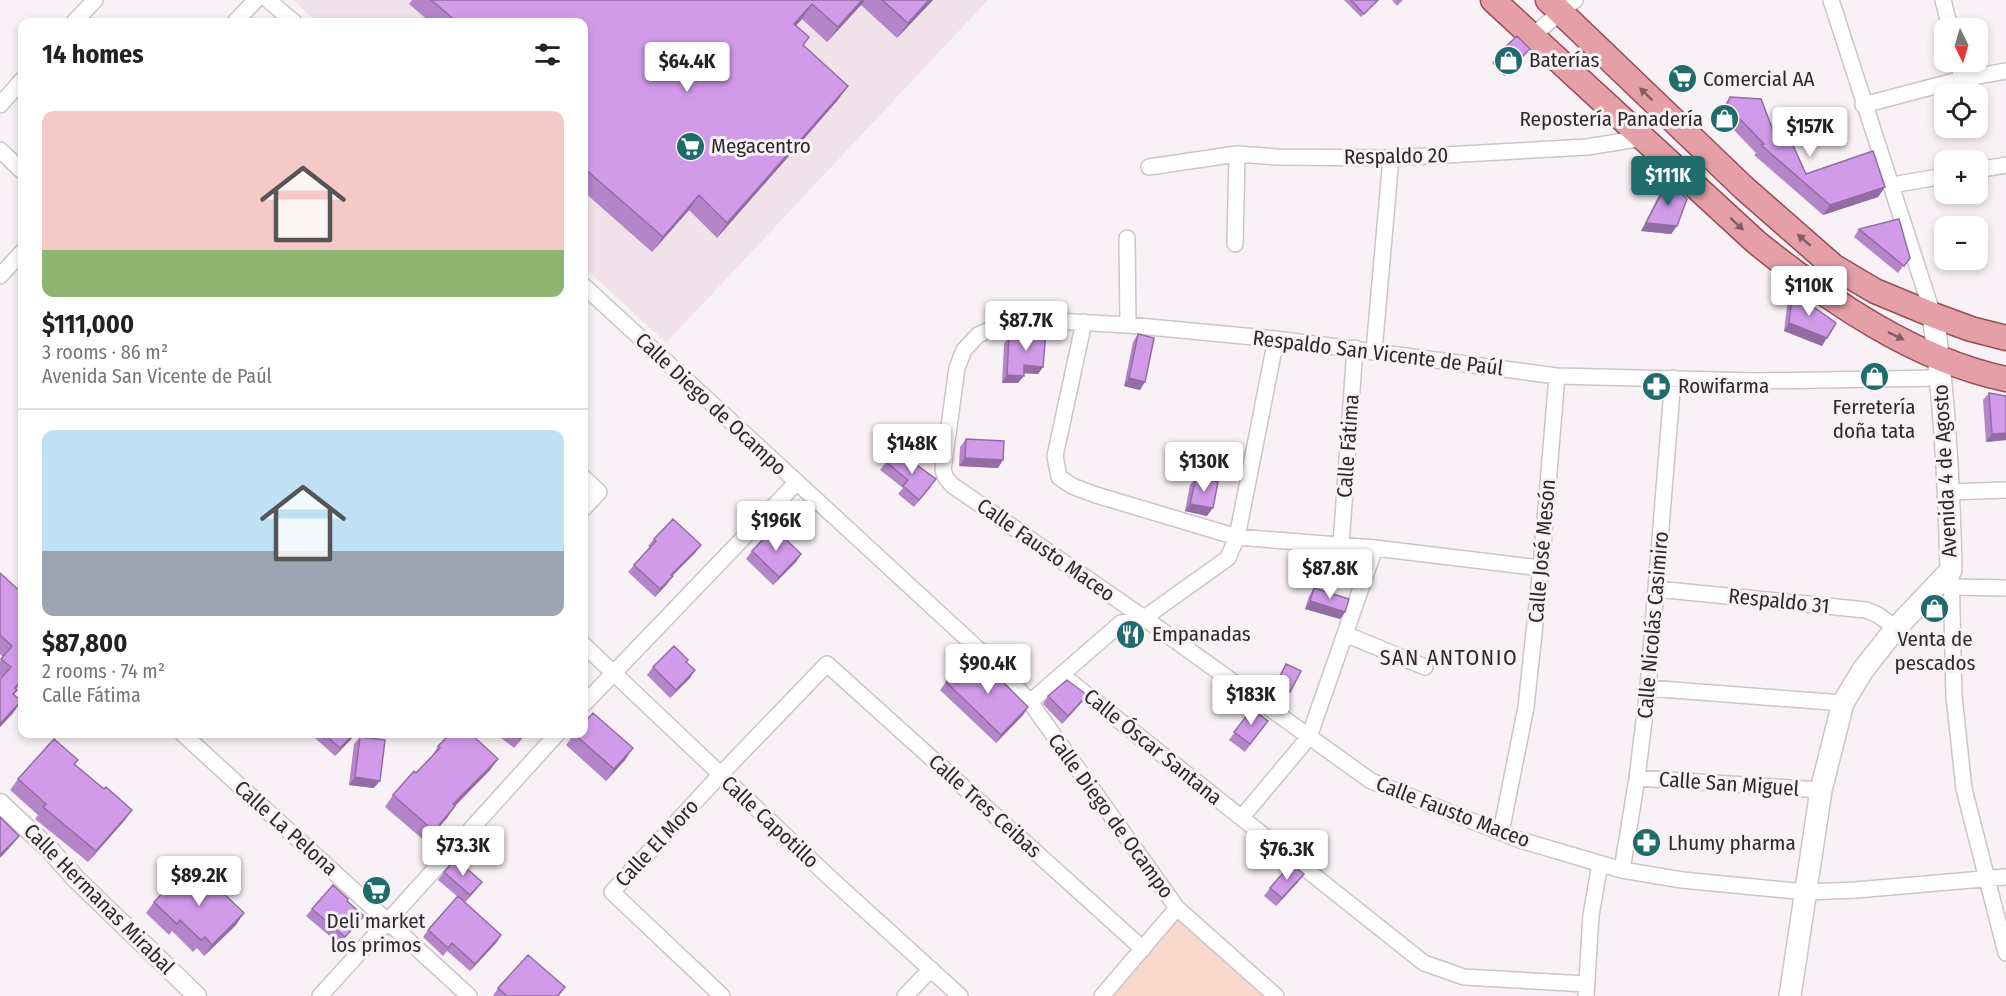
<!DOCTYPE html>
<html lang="en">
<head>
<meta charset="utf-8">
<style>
  :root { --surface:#fff; --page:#f6f6f6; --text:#222; --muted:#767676; --line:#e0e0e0; --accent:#206c6c }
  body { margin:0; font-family:"Fira Sans Condensed",sans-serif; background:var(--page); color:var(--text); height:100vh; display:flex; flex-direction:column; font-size:22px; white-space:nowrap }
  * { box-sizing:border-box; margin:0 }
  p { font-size:20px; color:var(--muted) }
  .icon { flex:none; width:33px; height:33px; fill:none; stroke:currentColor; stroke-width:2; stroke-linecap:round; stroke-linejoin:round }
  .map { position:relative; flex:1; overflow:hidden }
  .panel { position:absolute; left:18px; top:18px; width:570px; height:720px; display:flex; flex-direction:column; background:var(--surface); border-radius:12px; box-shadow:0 3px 9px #0003 }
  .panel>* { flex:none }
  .needle { width:39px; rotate:175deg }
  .buttons { position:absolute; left:1934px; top:18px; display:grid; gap:12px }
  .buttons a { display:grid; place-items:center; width:54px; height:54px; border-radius:12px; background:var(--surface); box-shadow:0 3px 9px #0003; font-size:30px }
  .price { position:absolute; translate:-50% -51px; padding:0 14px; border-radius:6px; background:#fff; color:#222; font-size:20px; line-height:39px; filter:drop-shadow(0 2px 3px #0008) }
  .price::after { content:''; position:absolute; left:50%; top:36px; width:18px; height:14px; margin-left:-9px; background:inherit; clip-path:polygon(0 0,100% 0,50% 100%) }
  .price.active { background:var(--accent); color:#fff }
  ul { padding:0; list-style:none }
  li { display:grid; align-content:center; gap:12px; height:318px; padding:0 24px }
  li+li { border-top:2px solid var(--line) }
  li span { display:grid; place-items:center; height:186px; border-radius:12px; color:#555 }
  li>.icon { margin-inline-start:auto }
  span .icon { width:108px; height:108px; fill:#fffc; stroke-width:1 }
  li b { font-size:26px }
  h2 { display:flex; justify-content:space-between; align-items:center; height:72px; padding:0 24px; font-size:26px }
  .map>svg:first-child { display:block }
</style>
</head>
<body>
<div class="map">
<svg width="2006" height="996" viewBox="0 0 2006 996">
  <rect width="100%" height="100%" fill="#f8f1f5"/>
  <path fill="#f1e2ea" d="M293,0H988L666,343L584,267V22H317Z"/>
  <path fill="#f8d9cc" d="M1176,917L1263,996H1106Z"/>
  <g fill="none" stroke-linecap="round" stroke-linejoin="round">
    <defs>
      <path id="minor" d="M268,0L294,22
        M1831,0L1933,315
        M1943,0L1950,28
        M74,22L95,0
        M235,22L256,0
        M1531,37L1575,0
        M1958,62L1962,79
        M0,105L22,80
        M1863,105L1962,79L2006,71
        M0,150L22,171
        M1149,167L1237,154L1278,157L1391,158L1587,147L1643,138
        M1977,170L2006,165
        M1892,185L1944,176
        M1127,238L1128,325
        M1235,244L1237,154
        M0,276L22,252
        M584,286L990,660L1030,702L1177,908L1276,996
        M1084,322L1055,456L1059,477L1072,486L1096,495L1237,537L1375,548L1541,568
        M1374,351L1391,158
        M1940,378L1757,381L1557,376L1276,339L1128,325L1037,320L1003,324L978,335L964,350L957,368L943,470L946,478L952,485L1144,618L1371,781L1520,840L1622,870L1682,880L1806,892L1856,890L2006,877
        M584,478L599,492L584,508
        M1949,492L2006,490
        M1341,545L1355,348
        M1951,570L1954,696L1964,789L2006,953
        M1951,587L2006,588
        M1657,589L1866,610L1878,615L1896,628
        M1345,634L1425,667
        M584,645L830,878L960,996
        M1062,675L1424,963L1464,977L1586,984
        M1648,688L1843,703
        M1030,702L1121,623L1144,618L1228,558L1237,537L1276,339
        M584,704L796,483
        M183,734L469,996
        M1637,778L1821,790
        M1242,817L1309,737L1375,548
        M1501,832L1526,707L1541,568L1557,376
        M1622,870L1637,778L1648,688L1673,378
        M320,996L557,734
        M722,996L612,892L720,775L827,664L1143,949
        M905,996L931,969
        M1102,996L1177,908
        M1586,996L1591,915L1600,864"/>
      <path id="tertiary" d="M0,803L49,849L76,879L197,996"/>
      <path id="secondary" d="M1790,996L1821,790L1843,703L1863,670L1896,628L1951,570C1949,485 1945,400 1933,315"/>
      <path id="primary" d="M1493,0L1756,242C1828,300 1915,360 2006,379
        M1548,0L1744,188L1833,266L1875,291L1933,315L1971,329L2006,338"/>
    </defs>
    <use href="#minor" stroke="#ccc4c8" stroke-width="18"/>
    <use href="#tertiary" stroke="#ccc4c8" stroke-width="21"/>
    <use href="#secondary" stroke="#ccc4c8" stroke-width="24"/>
    <use href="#primary" stroke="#994c56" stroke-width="27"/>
    <use href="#minor" stroke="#fff" stroke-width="15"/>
    <use href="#tertiary" stroke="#fff" stroke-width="18"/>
    <use href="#secondary" stroke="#fff" stroke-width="21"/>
    <use href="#primary" stroke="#e59fa7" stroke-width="24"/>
  </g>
  <path fill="#b585c9" d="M412,0H933L897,38L861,5L827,42L802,19L796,25L809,37L803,45L848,86L837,101L717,238L689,210L652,252L584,192V22H430L409,4Z
    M1344,0H1379L1361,17Z
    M1392,0H1403L1397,6Z
    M1497,55L1524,56L1504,76L1492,63Z
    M1730,97L1776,138L1806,174L1885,187L1878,197L1823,215L1754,155L1756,153L1731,127L1726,128L1718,119L1723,107Z
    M1668,181L1677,226L1671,234L1641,231L1662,189Z
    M1859,229L1904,265L1898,273L1854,237Z
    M1793,290L1822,346L1784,331L1788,298Z
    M1030,330L1043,367L1038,374L1024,373L1018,383H1002L1004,344L1009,336L1024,337Z
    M1138,334L1140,390L1124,386L1133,342Z
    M1989,393L2006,396V440L1986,442L1983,400Z
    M966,439L998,468L959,466L960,447Z
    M886,462L931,487L914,507L898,494L903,488L880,470Z
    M1196,477L1207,516L1185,511L1190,485Z
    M654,539L701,545L695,553L672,576L667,584L655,597L628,572L634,565L650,547L648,546Z
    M752,551L801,554L796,562L773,585L746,559Z
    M0,573L22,593V682L16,689L17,690L14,695L21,701L13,713L0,727V679L1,678L0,676V661L3,657L0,654Z
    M1314,588L1345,612L1340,619L1305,609L1309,596Z
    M686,662L690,678L670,698L647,675L653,667Z
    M1286,664L1290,692L1285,700L1270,693L1281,672Z
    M969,668L1028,707L1023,715L996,743L940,690L946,682Z
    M1087,695L1081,703L1062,724L1043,704L1048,696Z
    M1252,709L1268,721L1245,752L1229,740Z
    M318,734H356L335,756L315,738Z
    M496,734H526L514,748Z
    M574,734L625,760L606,781L566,745Z
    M360,737L374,788L349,785L354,744Z
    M438,746L498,759L490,770L455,806L447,818L426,842L385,807L393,795L431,758Z
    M78,760L75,764L104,789L132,810L124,821L88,862L35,819L38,815L10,790L18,779Z
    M444,872L476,890L465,902L501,935L496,943L470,971L447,951L443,956L423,937L428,930L458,897L438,880Z
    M1298,882L1276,906L1264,896L1270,888Z
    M347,901L364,916L358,923L339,944L306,916L312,909Z
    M154,902L236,925L204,956L197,948L193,952L172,931L169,935L146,913Z
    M565,987L559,996H493L498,988Z"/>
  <path fill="#936ca4" d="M862,0H865L861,5L827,42L838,27Z
    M929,0H933L897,38L908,23Z
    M812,4L802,19L784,39L794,24Z
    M1530,49L1524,56L1504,76L1510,68Z
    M848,86L837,101L717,238L727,223Z
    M1738,117L1731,127L1726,128L1733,118Z
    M1885,187L1878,197L1823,215L1830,205Z
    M699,195L689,210L652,252L663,237Z
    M1646,223L1677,226L1671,234L1641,231Z
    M1789,323L1827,338L1822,346L1784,331Z
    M1024,365L1043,367L1038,374L1019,373Z
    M1007,375L1024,376L1018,383H1002Z
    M1129,378L1145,382L1140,390L1124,386Z
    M2006,433V440L1986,442L1992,434Z
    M965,458L1003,460L998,468L959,466Z
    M1190,504L1213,508L1207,516L1185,511Z
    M701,545L695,553L666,582L671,575Z
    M801,554L796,562L773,585L779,577Z
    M673,576L667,584L655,597L660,589Z
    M1310,601L1345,612L1340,619L1305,609Z
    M695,670L690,678L670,698L676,690Z
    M1087,695L1081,703L1062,724L1068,716Z
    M21,701L13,713L0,727V724Z
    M1028,707L1023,715L996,743L1001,735Z
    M354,734H356L335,756L340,748Z
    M633,748L625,760L606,781L614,769Z
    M498,759L490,770L445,816L453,804Z
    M355,777L380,781L374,788L349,785Z
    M455,806L447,818L426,842L434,831Z
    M132,810L124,821L88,862L96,851Z
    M19,836L13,844L0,858V855Z
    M1304,874L1298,882L1276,906L1282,898Z
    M482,882L476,890L464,903L470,895Z
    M244,913L236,925L204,956L212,945Z
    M501,935L496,943L470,971L475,964Z"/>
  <path fill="#d29bea" stroke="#936ca4" stroke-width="1.5" d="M431,0H862L838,27L812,4L794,24L809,37L803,45L848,86L727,223L699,195L663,237L584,168V22H457Z
    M882,0H929L908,23Z
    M1351,0H1378L1364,14Z
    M1517,36L1530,49L1510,68L1497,55Z
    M1730,97L1761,99L1776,138H1778L1780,143L1790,139L1806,174L1873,151L1885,187L1830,205L1761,145L1764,144L1738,117L1733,118L1725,109Z
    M1668,181L1687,199L1677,226L1646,223Z
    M1899,219L1910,258L1904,266L1859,229Z
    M1793,290L1804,300L1836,323L1827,338L1789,323Z
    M1030,330L1046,331L1043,367L1024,365V376L1007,375L1009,336L1029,338Z
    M1138,334L1154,338L1145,382L1129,378Z
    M1989,393L2006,396V433L1992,434Z
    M966,439L1004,441L1003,460L965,458Z
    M896,450L936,479L919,500L903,486L908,480L886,462Z
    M1196,477L1218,482L1213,508L1190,504Z
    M673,519L701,545L671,575L673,576L660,589L634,565L656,541L654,539Z
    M774,528L801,554L779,577L752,551Z
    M0,573L22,593V679L15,688L17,690L13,694L21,701L0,724V679L11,667L1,659L12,646L0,635Z
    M1314,588L1349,599L1345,612L1310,601Z
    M674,646L688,660L686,662L695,670L676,690L653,667Z
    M975,661L979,665L982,661L1028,707L1001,735L946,682L963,663L969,668Z
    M1286,664L1301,671L1290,692L1276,685Z
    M1067,680L1087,695L1068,716L1048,696Z
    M1252,709L1268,721L1250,744L1234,732Z
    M593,713L633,748L614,769L574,734H584V723Z
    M324,734H354L340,748Z
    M450,734H471L498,759L453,804L455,806L434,831L393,795L414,771L416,773L440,748L438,746Z
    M514,734H524L520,739Z
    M360,737L385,740L380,781L355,777Z
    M54,739L78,760L74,764L104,789L106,787L132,810L96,851L43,807L46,804L18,779Z
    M0,817L19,836L0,855Z
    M456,859L482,882L470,895L444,872Z
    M1291,864L1304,874L1282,898L1270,888Z
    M187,868L214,894L219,889L244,913L212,945L205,937L201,940L180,920L177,924L154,902Z
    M333,885L348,899L347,901L364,916L345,937L312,909Z
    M458,896L501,935L475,964L452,943L448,948L428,930Z
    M528,955L565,987L557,996H507L498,988Z"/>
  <defs><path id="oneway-solid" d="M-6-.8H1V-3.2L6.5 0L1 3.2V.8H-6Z" transform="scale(1.5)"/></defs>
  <g fill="#805f63">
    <use href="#oneway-solid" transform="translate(1646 94) rotate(-136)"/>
    <use href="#oneway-solid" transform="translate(1737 224) rotate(43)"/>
    <use href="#oneway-solid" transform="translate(1804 240) rotate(-139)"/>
    <use href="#oneway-solid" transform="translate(1896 336) rotate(26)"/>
  </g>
  <defs>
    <symbol id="shop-disc" viewBox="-11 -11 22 22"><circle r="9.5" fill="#206c6c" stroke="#f8f1f5"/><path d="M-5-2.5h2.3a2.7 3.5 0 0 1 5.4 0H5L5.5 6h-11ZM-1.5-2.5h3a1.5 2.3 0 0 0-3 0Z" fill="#fff"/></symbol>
    <symbol id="supermarket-disc" viewBox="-11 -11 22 22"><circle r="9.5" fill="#206c6c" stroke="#f8f1f5"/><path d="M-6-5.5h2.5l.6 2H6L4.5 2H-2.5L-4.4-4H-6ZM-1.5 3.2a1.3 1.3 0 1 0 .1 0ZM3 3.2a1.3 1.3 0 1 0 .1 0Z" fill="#fff"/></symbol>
    <symbol id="pharmacy-disc" viewBox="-11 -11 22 22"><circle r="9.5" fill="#206c6c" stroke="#f8f1f5"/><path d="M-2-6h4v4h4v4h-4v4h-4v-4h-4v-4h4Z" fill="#fff"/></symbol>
    <symbol id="restaurant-disc" viewBox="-11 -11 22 22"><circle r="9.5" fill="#206c6c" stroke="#f8f1f5"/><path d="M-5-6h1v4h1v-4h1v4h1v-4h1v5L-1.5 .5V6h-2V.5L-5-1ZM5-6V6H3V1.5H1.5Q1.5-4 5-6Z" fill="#fff"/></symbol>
  </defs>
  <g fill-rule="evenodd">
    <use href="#shop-disc" x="1492" y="44" width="33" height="33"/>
    <use href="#supermarket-disc" x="1666" y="62" width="33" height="33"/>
    <use href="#shop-disc" x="1708" y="102" width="33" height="33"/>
    <use href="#supermarket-disc" x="674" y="130" width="33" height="33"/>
    <use href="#shop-disc" x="1858" y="360" width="33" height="33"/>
    <use href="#pharmacy-disc" x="1640" y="370" width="33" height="33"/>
    <use href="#shop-disc" x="1918" y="592" width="33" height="33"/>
    <use href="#restaurant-disc" x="1114" y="618" width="33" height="33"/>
    <use href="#pharmacy-disc" x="1630" y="826" width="33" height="33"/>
    <use href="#supermarket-disc" x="360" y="874" width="33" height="33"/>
  </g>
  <g text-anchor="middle" stroke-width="6" stroke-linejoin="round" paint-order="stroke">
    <g font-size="21" fill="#2d2a2c" stroke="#f8f1f5" text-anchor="start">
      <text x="1529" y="67">Baterías</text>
      <text x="1703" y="86">Comercial AA</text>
      <text x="1703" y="126" text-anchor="end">Repostería Panadería</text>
      <text x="711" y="153">Megacentro</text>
      <text x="1678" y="393">Rowifarma</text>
      <text x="1874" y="414" text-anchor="middle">Ferretería<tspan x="1874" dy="24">doña tata</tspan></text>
      <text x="1152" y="641">Empanadas</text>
      <text x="1935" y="646" text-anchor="middle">Venta de<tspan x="1935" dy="24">pescados</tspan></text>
      <text x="1668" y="850">Lhumy pharma</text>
      <text x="376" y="928" text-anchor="middle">Deli market<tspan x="376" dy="24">los primos</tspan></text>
    </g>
    <g font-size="21" fill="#2d2a2c" stroke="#f8f1f5">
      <text transform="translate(1396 156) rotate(-1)" y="7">Respaldo 20</text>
      <text transform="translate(1378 353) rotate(7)" y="7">Respaldo San Vicente de Paúl</text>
      <text transform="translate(711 404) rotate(43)" y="7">Calle Diego de Ocampo</text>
      <text transform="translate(1348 446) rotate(-86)" y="7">Calle Fátima</text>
      <text transform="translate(1945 471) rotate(-93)" y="7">Avenida 4 de Agosto</text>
      <text transform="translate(1046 550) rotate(35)" y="7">Calle Fausto Maceo</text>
      <text transform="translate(1542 551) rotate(-85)" y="7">Calle José Mesón</text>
      <text transform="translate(1779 601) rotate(6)" y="7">Respaldo 31</text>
      <text transform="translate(1653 625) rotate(-85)" y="7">Calle Nicolás Casimiro</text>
      <text transform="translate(1153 747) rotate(39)" y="7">Calle Óscar Santana</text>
      <text transform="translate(1729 784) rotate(4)" y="7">Calle San Miguel</text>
      <text transform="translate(985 806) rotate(42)" y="7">Calle Tres Ceibas</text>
      <text transform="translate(1453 812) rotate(21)" y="7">Calle Fausto Maceo</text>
      <text transform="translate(1111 816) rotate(54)" y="7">Calle Diego de Ocampo</text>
      <text transform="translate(770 822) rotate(43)" y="7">Calle Capotillo</text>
      <text transform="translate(286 828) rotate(42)" y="7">Calle La Pelona</text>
      <text transform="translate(657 843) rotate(-47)" y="7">Calle El Moro</text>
      <text transform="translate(99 899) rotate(45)" y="7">Calle Hermanas Mirabal</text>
    </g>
    <g font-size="22" letter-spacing="1.5" fill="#2d2a2c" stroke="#f8f1f5">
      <text x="1449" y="665">SAN ANTONIO</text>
    </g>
  </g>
</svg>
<div class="buttons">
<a><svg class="needle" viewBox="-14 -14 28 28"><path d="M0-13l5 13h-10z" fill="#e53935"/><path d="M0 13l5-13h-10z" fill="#767676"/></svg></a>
<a><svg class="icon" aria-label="locate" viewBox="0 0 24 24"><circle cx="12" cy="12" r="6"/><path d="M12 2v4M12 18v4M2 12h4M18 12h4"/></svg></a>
<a>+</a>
<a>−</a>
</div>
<b class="price" style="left:687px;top:93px">$64.4K</b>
<b class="price" style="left:1810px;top:158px">$157K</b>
<b class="price active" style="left:1668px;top:207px">$111K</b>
<b class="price" style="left:1809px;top:317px">$110K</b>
<b class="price" style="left:1026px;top:352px">$87.7K</b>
<b class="price" style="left:912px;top:475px">$148K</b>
<b class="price" style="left:1204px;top:493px">$130K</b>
<b class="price" style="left:776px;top:552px">$196K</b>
<b class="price" style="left:1330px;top:600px">$87.8K</b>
<b class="price" style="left:988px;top:695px">$90.4K</b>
<b class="price" style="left:1251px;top:726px">$183K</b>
<b class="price" style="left:463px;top:877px">$73.3K</b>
<b class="price" style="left:1287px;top:881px">$76.3K</b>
<b class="price" style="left:199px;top:907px">$89.2K</b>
<section class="panel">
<h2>14 homes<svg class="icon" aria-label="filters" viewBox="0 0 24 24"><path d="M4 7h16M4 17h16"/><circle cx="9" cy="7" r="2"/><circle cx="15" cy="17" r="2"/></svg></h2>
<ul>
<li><span style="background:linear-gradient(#f6c9c9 75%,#8fb573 0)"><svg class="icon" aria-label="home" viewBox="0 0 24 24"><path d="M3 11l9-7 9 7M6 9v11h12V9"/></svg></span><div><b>$111,000</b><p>3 rooms · 86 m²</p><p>Avenida San Vicente de Paúl</p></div></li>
<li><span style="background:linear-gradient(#bfe0f5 65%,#9aa5b1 0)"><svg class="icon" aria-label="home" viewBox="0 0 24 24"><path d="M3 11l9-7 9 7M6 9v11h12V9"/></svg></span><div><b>$87,800</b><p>2 rooms · 74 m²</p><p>Calle Fátima</p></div></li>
</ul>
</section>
</div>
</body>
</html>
